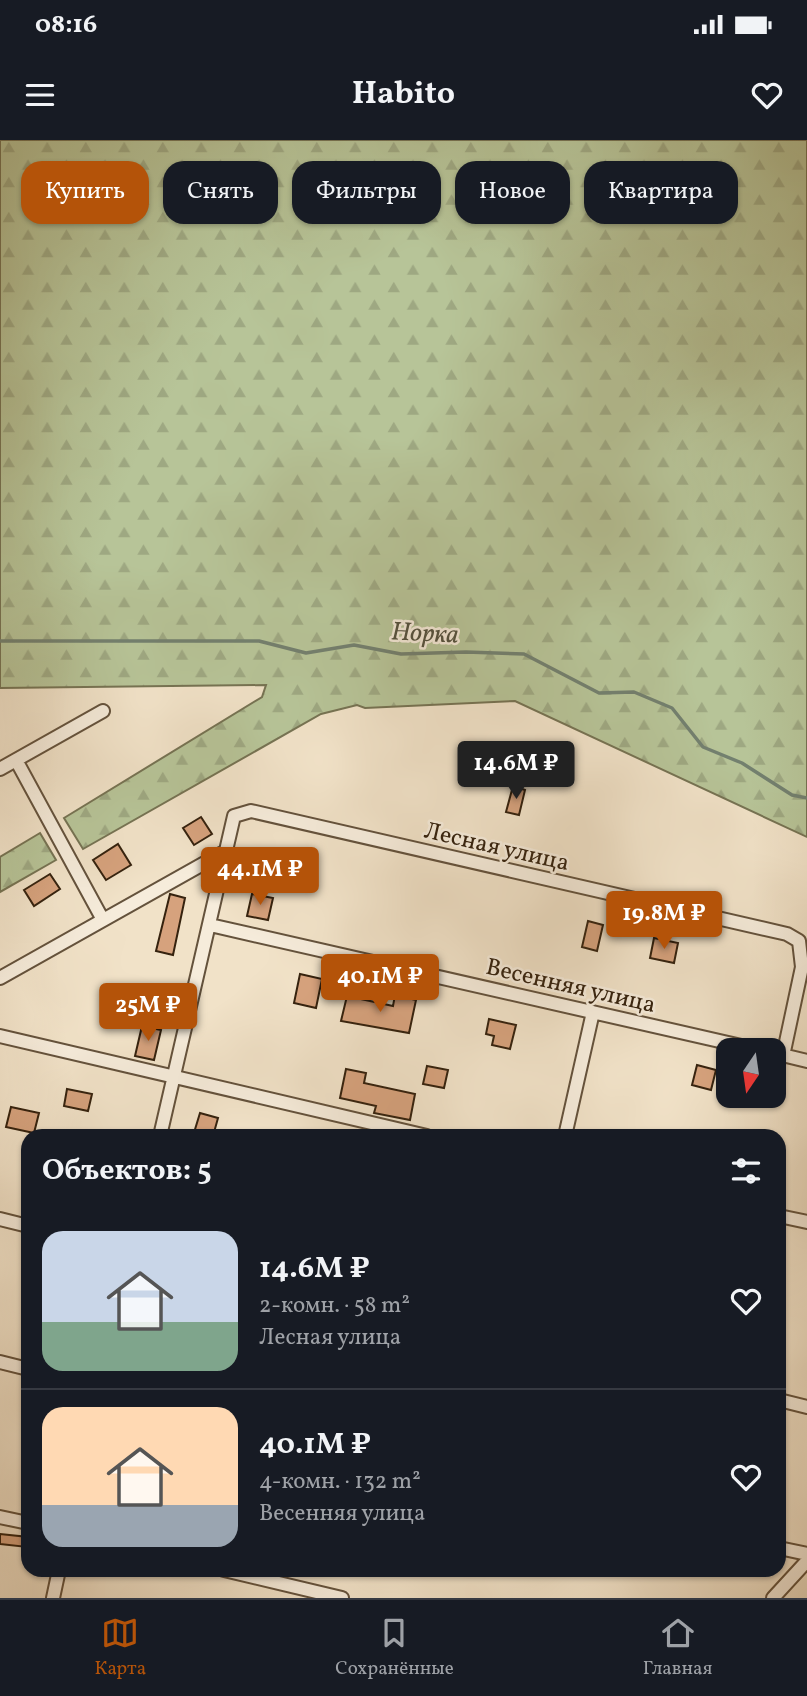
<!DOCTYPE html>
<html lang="ru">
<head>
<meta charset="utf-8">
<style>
  :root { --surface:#171b24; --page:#242831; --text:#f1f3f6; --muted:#9ea1a6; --line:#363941; --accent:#b45309 }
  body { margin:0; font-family:Vollkorn,serif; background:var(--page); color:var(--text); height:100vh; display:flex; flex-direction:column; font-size:26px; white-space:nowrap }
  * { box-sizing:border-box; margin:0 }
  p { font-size:23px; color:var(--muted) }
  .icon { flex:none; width:38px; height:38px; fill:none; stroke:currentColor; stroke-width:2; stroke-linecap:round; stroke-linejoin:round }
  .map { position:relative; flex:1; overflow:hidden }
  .details { position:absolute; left:21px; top:989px; width:765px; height:448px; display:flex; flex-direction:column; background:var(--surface); border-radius:21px; box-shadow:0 2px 5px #0004 }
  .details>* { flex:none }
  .guide { position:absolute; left:21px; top:21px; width:766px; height:63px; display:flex; gap:14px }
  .needle { width:46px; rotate:193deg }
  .tools { position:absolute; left:716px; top:898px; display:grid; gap:14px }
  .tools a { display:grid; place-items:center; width:70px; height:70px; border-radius:14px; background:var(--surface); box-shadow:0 2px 5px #0004; font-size:35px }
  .price { position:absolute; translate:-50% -60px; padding:0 16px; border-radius:7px; background:var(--accent); color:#fff; font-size:23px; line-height:46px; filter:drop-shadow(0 2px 4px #0008) }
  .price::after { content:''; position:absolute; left:50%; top:42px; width:21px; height:16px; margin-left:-10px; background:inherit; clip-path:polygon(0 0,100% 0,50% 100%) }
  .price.active { background:#222; color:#fff }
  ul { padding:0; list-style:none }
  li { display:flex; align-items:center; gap:21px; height:175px; padding:0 21px }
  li+li { border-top:2px solid var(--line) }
  li span { display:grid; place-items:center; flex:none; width:196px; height:140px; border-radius:21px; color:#555 }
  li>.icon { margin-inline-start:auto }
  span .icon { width:84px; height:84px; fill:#fffc; stroke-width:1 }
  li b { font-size:30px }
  h2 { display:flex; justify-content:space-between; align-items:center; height:84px; padding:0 21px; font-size:30px }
  .tag { padding:0 24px; border-radius:21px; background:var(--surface); box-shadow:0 2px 5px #0004; font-size:24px; line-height:63px }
  .tag.active { background:var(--accent); color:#fff }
  .status { display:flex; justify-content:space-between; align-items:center; height:49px; padding:0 35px; background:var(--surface); direction:ltr }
  .status svg { height:19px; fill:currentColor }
  header { display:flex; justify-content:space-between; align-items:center; height:91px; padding:0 21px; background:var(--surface); font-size:32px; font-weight:700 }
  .tab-bar { display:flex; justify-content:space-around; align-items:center; height:98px; border-top:2px solid var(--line); background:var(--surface); font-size:19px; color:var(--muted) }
  .tab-bar a { display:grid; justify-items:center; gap:4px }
  .tab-bar .active { color:var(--accent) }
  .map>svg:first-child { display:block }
</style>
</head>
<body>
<div class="status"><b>08:16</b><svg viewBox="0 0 49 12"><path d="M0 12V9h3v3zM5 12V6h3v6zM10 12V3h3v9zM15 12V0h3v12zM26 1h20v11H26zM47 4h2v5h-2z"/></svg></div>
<header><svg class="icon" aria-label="menu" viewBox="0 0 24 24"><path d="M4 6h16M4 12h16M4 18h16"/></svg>Habito<svg class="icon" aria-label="heart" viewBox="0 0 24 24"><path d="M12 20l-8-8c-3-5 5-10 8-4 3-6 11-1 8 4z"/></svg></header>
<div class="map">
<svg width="807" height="1458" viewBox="0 0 807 1458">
  <defs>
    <pattern id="forest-firs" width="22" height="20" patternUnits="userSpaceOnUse" patternTransform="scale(1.75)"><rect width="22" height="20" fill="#b7c498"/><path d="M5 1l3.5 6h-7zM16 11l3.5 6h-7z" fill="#9ea882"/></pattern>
  </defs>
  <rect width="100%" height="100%" fill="#f1e2c8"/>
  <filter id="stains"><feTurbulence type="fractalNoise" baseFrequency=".00286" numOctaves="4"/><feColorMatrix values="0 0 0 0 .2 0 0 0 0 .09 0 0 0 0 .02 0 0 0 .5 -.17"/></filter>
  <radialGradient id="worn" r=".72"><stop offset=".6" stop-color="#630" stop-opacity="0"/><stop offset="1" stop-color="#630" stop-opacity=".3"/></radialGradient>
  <path fill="url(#forest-firs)" stroke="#767353" stroke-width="2" d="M0,0H807V697L515,561L365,568L357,565L321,574L83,709L64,678L262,557L266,545L0,548Z
    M40,693L56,720L0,752V717Z"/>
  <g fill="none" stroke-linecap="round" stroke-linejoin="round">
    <path stroke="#73806f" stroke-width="3.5" d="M0,501H259L306,513L354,505L401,514L466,512L524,514L599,553L634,552L672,568L703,607L742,623L792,655L807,658"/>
  </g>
  <path fill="#d6a27d" stroke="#35220e" stroke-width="2" d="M513,646L525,650L519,675L506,672Z
    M201,677L212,694L194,705L183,688Z
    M118,704L131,725L106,740L93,720Z
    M50,734L60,749L34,766L24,750Z
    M170,754L185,758L173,815L156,811Z
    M252,754L273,758L268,780L247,776Z
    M588,781L603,785L597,811L582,807Z
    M654,798L678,803L674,823L650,818Z
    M300,834L322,839L316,868L294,863Z
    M395,855L416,860L409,893L341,881L347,856L393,866Z
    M489,879L516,885L510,909L492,905L494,896L486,894Z
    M142,886L161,890L154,920L135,916Z
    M697,925L716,930L711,950L692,945Z
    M427,926L448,930L444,948L423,944Z
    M346,929L366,933L364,943L415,954L410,980L374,973L376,966L340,958Z
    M67,949L92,954L88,971L64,966Z
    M731,956H763L760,966L730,960Z
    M11,967L39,973L34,993L6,987Z
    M200,973L218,978L213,996H193Z
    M0,1394L28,1397L27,1407L0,1404Z"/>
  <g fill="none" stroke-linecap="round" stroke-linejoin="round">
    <defs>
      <path id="street" d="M16,620L103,780
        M0,629L103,571
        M210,785L759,910
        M0,838L226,711
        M0,896L427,996
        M774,913L807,921
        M160,996L234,676L251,671L787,794L799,801L802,827L783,916
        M565,996L593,872
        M779,1076L807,1082
        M0,1079L28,1086
        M0,1222L28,1229
        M779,1260L807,1267
        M0,1377L28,1383
        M779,1408L807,1414
        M224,1430L342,1458
        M53,1458L59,1430
        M773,1458L807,1421"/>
    </defs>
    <use href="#street" stroke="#64523c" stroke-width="16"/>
    <use href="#street" stroke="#f6ecdb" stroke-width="12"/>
  </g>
  <g text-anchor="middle" stroke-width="5" stroke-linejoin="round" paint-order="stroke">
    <g font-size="24" fill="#35220e" stroke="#f6ecdb">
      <text transform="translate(497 706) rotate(13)" y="8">Лесная улица</text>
      <text transform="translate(571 845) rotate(13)" y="8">Весенняя улица</text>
    </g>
    <g font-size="26" font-style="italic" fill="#54513e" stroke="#f6ecdb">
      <text transform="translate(425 492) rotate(3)" y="9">Норка</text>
    </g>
  </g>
  <rect width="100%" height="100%" filter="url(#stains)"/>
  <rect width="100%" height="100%" fill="url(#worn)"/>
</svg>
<div class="tools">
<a><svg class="needle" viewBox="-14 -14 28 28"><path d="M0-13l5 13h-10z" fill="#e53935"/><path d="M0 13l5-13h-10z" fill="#9ea1a6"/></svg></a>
</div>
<b class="price active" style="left:516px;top:661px">14.6M ₽</b>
<b class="price" style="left:260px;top:767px">44.1M ₽</b>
<b class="price" style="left:664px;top:811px">19.8M ₽</b>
<b class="price" style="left:380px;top:874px">40.1M ₽</b>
<b class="price" style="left:148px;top:903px">25M ₽</b>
<div class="guide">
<a class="tag active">Купить</a>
<a class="tag">Снять</a>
<a class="tag">Фильтры</a>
<a class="tag">Новое</a>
<a class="tag">Квартира</a>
</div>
<section class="details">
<h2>Объектов: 5<svg class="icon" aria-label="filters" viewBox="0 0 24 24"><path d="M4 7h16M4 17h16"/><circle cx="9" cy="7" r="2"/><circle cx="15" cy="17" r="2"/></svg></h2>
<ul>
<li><span style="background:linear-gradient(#c9d6e8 65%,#7fa58c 0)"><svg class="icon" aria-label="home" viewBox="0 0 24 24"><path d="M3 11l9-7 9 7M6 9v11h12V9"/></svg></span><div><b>14.6M ₽</b><p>2-комн. · 58 m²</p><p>Лесная улица</p></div><svg class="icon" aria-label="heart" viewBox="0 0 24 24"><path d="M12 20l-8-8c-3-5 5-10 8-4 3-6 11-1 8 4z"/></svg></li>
<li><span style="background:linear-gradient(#ffd9b3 70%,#9aa5b1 0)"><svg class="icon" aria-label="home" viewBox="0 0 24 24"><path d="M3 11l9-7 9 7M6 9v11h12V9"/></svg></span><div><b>40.1M ₽</b><p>4-комн. · 132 m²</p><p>Весенняя улица</p></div><svg class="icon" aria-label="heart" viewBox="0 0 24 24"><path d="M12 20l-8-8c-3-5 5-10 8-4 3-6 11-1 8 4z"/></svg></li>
</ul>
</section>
</div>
<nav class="tab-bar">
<a class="active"><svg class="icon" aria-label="map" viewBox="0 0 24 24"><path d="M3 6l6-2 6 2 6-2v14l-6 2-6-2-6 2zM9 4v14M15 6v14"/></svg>Карта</a>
<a><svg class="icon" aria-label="saved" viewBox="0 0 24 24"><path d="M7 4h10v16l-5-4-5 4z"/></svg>Сохранённые</a>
<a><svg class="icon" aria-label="home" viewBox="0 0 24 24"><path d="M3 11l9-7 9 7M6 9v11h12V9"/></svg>Главная</a>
</nav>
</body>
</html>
